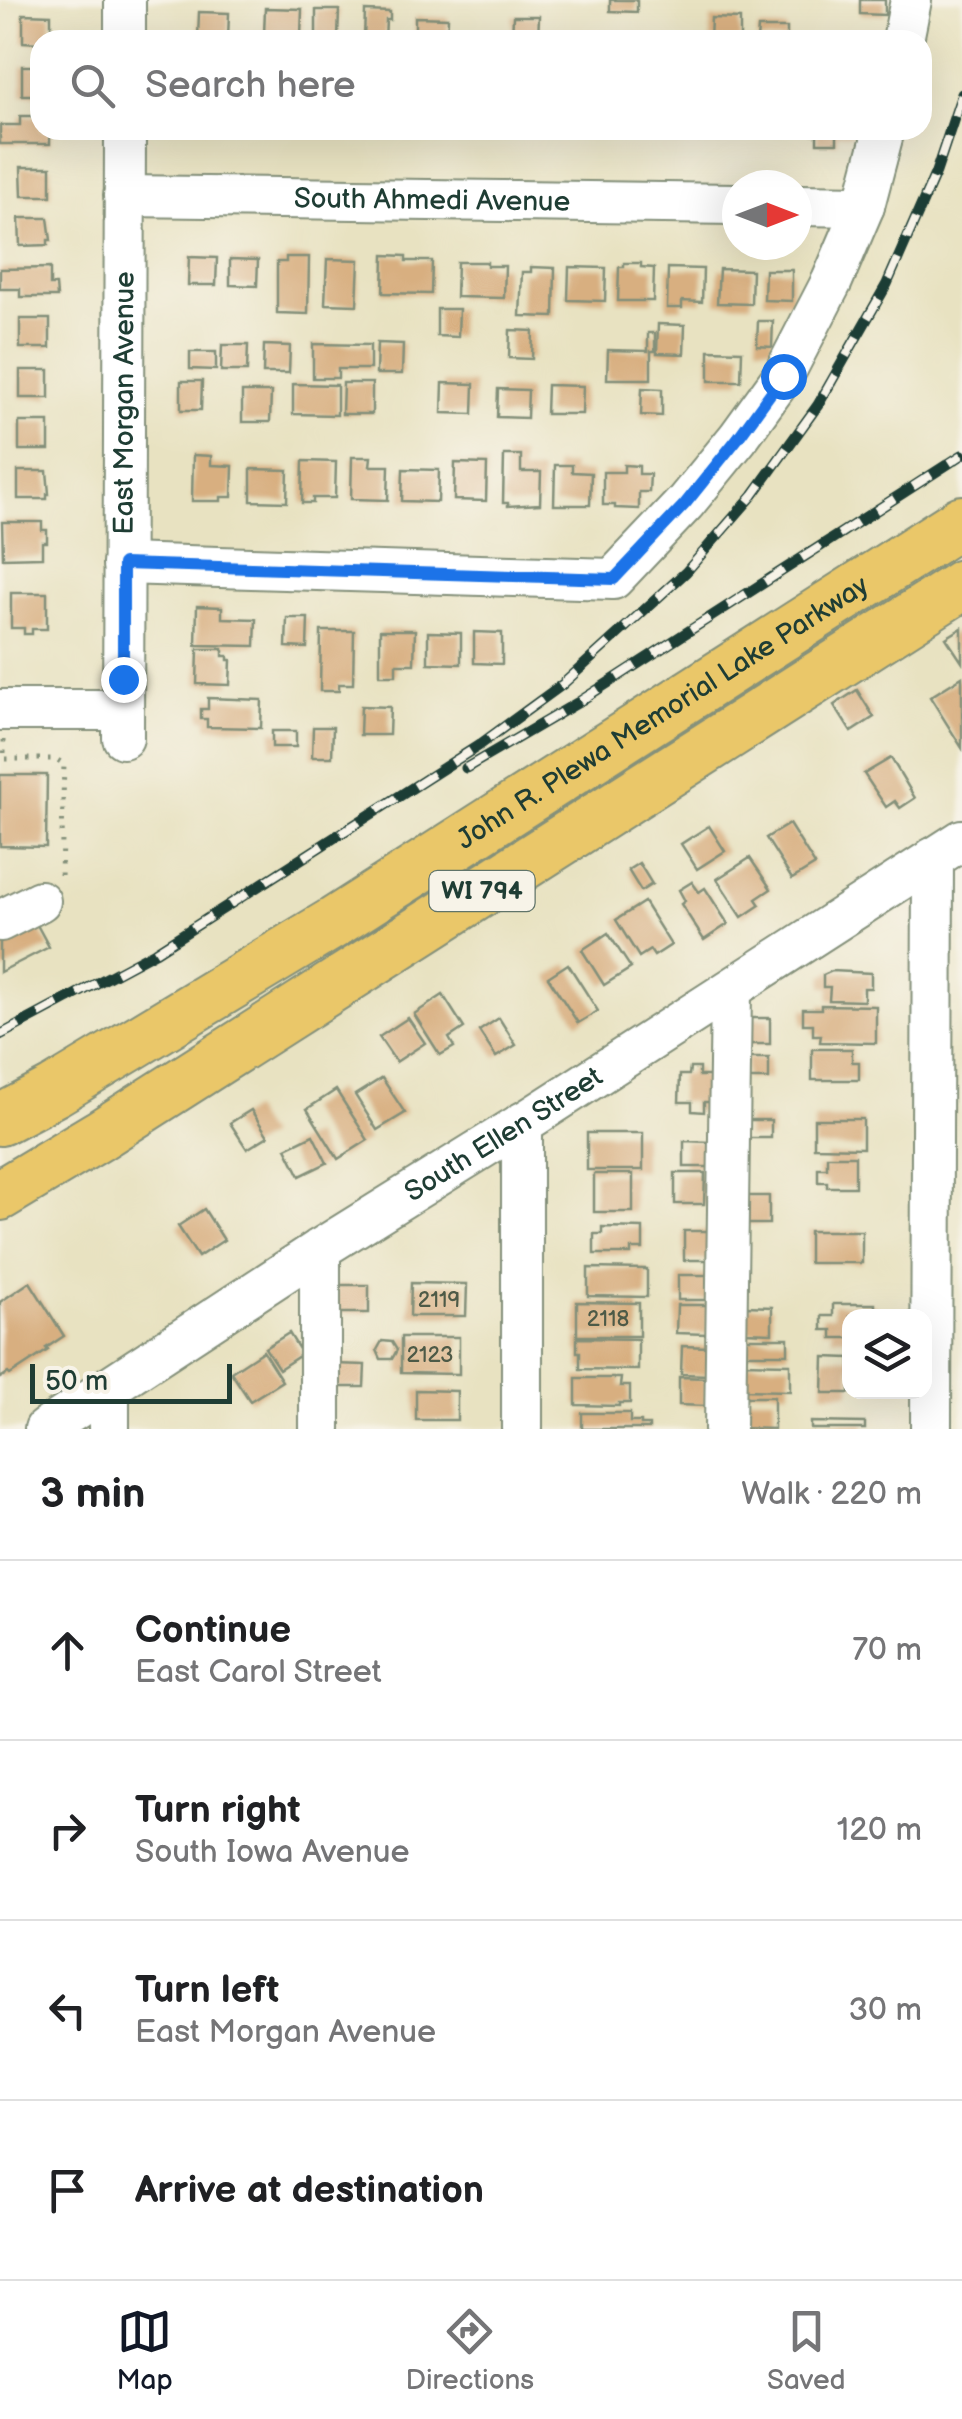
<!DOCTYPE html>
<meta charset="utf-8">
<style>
body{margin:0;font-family:"Balsamiq Sans",sans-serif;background:#f6f6f6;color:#202124}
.controls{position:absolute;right:30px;bottom:30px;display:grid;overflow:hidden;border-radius:20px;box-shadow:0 10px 40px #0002}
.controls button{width:90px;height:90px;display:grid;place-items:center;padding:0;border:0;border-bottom:2px solid #e0e0e0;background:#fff;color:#202124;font:50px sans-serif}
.compass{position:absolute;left:722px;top:170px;width:90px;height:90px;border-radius:50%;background:#fff;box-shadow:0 10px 40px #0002;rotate:90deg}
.scale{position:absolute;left:30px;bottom:25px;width:202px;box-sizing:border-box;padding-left:10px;border:5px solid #1f3d34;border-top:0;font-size:28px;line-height:35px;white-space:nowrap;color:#1f3d34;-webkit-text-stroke:8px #f7f3e8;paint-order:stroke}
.stop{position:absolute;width:30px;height:30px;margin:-22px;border:8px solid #1a73e8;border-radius:50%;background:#fff}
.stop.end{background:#1a73e8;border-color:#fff;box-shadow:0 2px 10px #0008}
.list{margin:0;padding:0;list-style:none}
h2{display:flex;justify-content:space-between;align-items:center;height:130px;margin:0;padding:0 40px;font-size:42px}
h2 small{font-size:32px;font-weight:400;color:#757577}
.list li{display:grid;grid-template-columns:65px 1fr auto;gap:30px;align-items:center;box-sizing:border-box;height:180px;padding:0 40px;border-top:2px solid #e0e0e0}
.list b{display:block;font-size:38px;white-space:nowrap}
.list p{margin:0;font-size:32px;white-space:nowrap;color:#757577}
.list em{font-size:32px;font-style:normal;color:#757577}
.icon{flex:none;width:55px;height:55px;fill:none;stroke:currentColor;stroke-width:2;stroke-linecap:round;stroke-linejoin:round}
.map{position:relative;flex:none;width:962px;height:1429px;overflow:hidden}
.search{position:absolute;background:#fff;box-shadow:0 10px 40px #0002;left:30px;right:30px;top:30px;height:110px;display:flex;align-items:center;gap:25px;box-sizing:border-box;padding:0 35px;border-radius:30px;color:#757577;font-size:38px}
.sheet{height:850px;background:#fff}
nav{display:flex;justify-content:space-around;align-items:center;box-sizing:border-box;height:140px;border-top:2px solid #e0e0e0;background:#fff;font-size:28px;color:#757577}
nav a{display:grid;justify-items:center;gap:5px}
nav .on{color:#111827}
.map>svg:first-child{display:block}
</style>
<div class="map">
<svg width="962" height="1429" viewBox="0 0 962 1429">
<rect width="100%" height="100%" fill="#f7f3e8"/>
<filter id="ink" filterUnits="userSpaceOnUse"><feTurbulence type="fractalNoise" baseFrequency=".01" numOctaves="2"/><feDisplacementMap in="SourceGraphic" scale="20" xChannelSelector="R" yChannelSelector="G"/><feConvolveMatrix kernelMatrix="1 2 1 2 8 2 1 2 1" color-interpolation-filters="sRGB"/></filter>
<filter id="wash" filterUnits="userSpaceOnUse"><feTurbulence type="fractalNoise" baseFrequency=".0048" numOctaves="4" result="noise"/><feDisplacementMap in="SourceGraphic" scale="40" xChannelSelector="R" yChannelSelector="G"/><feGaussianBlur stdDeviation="2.25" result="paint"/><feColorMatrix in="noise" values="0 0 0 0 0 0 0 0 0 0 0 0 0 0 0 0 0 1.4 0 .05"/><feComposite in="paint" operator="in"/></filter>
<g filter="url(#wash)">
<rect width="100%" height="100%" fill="#e8e2c1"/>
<g id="blocks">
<g fill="#d8af80">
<path d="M610,0H637V12L610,11Z"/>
<path d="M860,0H885V15L860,14Z"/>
<path d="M265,8L302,9L301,36L264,35Z"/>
<path d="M316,10H339L338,37H316Z"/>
<path d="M365,11L390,12V20H386L385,40H364Z"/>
<path d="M199,12L229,13L228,39L198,38Z"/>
<path d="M23,14L51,15V40H40V43L23,42Z"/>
<path d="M513,16H539L538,40H512Z"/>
<path d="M415,17L448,18L447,40H415Z"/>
<path d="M711,18L740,19V40H710Z"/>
<path d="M758,28H787V40H757Z"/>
<rect x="22" y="66" width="18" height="29"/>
<path d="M20,116H40V130H50V144H0V125H20Z"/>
<path d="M813,130H852V135L837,134V143H817V134H813Z"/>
<path d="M21,167H51V196H22Z"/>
<path d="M19,218H48L51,240H48V245L20,246Z"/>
<path d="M384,255L406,256V261H432L431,294L383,293Z"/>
<path d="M189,257L217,258L216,285H188Z"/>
<path d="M286,257H309L308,314L277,313V262H286Z"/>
<path d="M230,259L258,260L257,286L230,285Z"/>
<path d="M327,259L359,260L357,305L325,304Z"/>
<path d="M457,262H487V266H505L504,298L456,297Z"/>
<path d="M624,263H641V267L654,268L653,301H618L619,267H624Z"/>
<path d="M531,267L555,268L554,317L520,316L522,272H531Z"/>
<path d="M569,267L606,268L605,301L568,300Z"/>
<path d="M50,268V285H56L57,297H20V289H0V269Z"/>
<path d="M668,268L703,269L702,302L682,301V308H667Z"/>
<path d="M719,269L752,270L751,304L717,303Z"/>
<path d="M765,270H792V301L764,300Z"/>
<path d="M437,309H459L458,337L437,336Z"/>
<rect x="20" y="319" width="30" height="29"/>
<path d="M758,321H773L772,347L757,346Z"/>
<path d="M658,324L685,325L684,354L657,353Z"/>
<path d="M510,330L533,331L532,359L509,358Z"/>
<path d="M648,333H655V351H651V379H607L608,350L648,351Z"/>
<path d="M377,343L403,344L402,374H376Z"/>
<path d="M313,344L370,345V369H338V378H313Z"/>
<path d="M222,345H248L247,371H221Z"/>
<path d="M264,345L290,346L289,373H263Z"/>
<path d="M709,350L742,351L741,381H709Z"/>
<path d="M190,352H216V370L190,369Z"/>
<rect x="20" y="370" width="29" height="28"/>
<path d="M181,381H202L201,410H181Z"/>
<path d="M343,383H372V414H342Z"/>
<path d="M443,383L474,384L473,414L442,413Z"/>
<path d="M293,384L337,385V415L293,414Z"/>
<path d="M547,385L583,386L582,414H546Z"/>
<path d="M642,388L662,389V416L641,415Z"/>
<path d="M498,389L528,390L527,418L497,417Z"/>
<path d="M242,392H271L270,422H242Z"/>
<rect x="19" y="422" width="30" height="28"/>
<path d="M193,455L211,456V465L233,466L232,497H221V501H192Z"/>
<path d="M504,455H521V472H541L540,504L508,506V503H503Z"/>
<path d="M352,457H371L370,466H389L388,500L351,499Z"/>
<path d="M303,461L336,462L335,498H313V503H302Z"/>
<path d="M455,463L487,464L486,501L454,500Z"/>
<path d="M555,465H572V472L591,473L590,505H554Z"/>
<path d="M624,465L639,466V474H650L649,492H639V509L615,508V505H603V472H624Z"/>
<path d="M251,469L288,470L287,502L251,501Z"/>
<path d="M403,469L439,470L438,502L402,501Z"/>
<path d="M18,471H47L49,494H47V499H18Z"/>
<path d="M2,522H42V530H47V542H42V557L3,558Z"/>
<path d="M11,593H47V629H32V634H24V628H11Z"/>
<path d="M197,606L222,607V618L256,619L255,646L196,645Z"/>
<path d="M287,618H308L307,648L286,647Z"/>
<path d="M962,628V662L946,638Z"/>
<path d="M380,630H415L414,664H396V675H380Z"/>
<path d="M321,631H354L353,684H339V691H320Z"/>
<path d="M428,632L461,633V664L428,663Z"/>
<path d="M474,632L502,633V664L474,663Z"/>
<path d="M198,649H223V656H228V660H231L230,685L197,684Z"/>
<path d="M962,677V748L930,697Z"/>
<path d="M857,690L874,717L851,732L834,705Z"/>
<path d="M208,698L262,700L261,728L207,727V719H201V709H208Z"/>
<path d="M361,706L390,707L389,735H360Z"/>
<path d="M313,727H333L332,757H312Z"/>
<rect x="272" y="731" width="24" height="16"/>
<path d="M891,758L915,798L900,808L895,801L886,807L864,774Z"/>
<path d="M0,775H47L46,847L0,846Z"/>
<path d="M789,824L815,865L792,879L766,838Z"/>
<path d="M709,826L725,851L697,869L681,844Z"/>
<path d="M750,858L771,889L756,899L760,905L742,917L717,879Z"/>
<path d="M639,863L652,884L641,891L628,870Z"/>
<path d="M692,882L699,892L705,888L728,924L704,940L681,904L685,901L679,890Z"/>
<path d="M644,902L671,945L654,956L650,950L639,957L616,920Z"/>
<path d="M36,923L49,947L0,972V941Z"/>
<path d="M608,933L631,968L604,985L582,950Z"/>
<path d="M568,964L598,1011L578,1023L548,977Z"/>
<path d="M832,971L871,973V988H864V1001L829,1000L830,987H823V975Z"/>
<path d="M443,995L464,1028L449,1038L454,1047L440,1055L414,1014Z"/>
<path d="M821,1005L876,1006V1043L820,1042L821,1035H813V1024H803V1009H821Z"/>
<path d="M408,1018L425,1043L396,1062L379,1037Z"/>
<path d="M499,1018L516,1045L496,1057L479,1031Z"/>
<rect x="747" y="1018" width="23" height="26"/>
<path d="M812,1049H852V1062H859V1080H812Z"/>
<rect x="746" y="1058" width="23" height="21"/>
<path d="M690,1068H699V1076H712V1102H704V1112L692,1111V1102H679L680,1075H689Z"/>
<path d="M382,1078L405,1113L377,1130L355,1095Z"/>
<path d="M336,1090L368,1140L338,1159L307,1109Z"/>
<path d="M251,1110L268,1136L247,1149L230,1123Z"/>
<path d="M814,1119H863V1148L814,1147Z"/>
<rect x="746" y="1120" width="25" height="18"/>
<rect x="587" y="1133" width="56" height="37"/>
<path d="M313,1135L327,1163L300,1176L286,1148Z"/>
<path d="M684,1141L709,1142V1167H684Z"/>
<path d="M827,1156H855V1187H827V1182H818V1168H827Z"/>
<path d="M675,1173H705L704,1204H675Z"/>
<rect x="594" y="1174" width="39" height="38"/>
<rect x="743" y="1196" width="26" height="28"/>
<path d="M204,1209L224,1240L198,1257L178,1226Z"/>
<path d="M602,1227L643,1228V1249H631V1254H594V1234H602Z"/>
<rect x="684" y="1231" width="28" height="29"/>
<rect x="809" y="1231" width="53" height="32"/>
<path d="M588,1268L647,1269V1297L588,1296Z"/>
<rect x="678" y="1275" width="30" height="25"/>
<path d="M30,1282L64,1336L46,1348L48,1350L10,1375L8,1373L0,1378V1302Z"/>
<path d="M411,1283L467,1284L466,1316H410Z"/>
<path d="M335,1285H369V1313H334Z"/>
<path d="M577,1302L639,1303V1336H577Z"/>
<path d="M833,1304H875V1316H850V1338H832V1330H822V1316H833Z"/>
<path d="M677,1305H708L707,1334L676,1333Z"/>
<path d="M745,1306L772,1307V1333L745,1332Z"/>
<path d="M289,1333L302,1354L279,1369L265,1348Z"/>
<path d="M401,1337H459V1374L401,1373Z"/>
<path d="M577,1338L638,1339V1370L580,1369V1352H577Z"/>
<rect x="742" y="1338" width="46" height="16"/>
<path d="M382,1341L392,1342L397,1350L392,1359H381L377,1350Z"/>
<path d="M682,1346L709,1347L708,1375L681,1374Z"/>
<path d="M263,1351L282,1381L250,1401L231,1372Z"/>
<path d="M824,1357L850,1358V1393H823Z"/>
<path d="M742,1363L790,1364V1391L742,1390Z"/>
<path d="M334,1364L365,1365L364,1387H334Z"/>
<path d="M679,1377L706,1378V1406L679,1405Z"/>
<path d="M576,1378H621L620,1386H630V1403H619V1406L576,1405Z"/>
<path d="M416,1390L457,1391V1420H416Z"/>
<path d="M740,1397H774V1429L740,1428Z"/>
<path d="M582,1413H630V1422H641V1425H649V1429H582Z"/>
<path d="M811,1422L865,1423V1429H811Z"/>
</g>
</g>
</g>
<g filter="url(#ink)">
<use href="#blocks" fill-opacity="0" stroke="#84907a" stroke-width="2.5"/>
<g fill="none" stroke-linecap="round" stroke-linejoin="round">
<defs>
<g id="minor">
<path d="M125,40V0"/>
<path d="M903,40L911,0"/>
<path id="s1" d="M124,196L737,204"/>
<path d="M797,205L864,206"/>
<path d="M123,564L613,579L685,503L738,438L783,376L832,281L864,206L884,130"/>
<path d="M0,710H123"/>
<path id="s2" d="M123,738L125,130"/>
<path d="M0,921L40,901"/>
<path d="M522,1123V1429"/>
<path id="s3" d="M45,1429L320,1249L534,1116L962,840"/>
<path d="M109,1429V1387"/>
<path d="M320,1429V1249"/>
<path d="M725,1429L731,990"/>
<path d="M931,1429L933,858"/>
</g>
<g id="major">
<path id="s4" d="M0,1120L55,1091L335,922L962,521"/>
<path d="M0,1195L100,1135L962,585"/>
</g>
</defs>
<use href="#minor" stroke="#84907a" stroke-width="44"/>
<use href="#major" stroke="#84907a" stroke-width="54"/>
<path stroke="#84907a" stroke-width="5" stroke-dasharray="2.5 8" stroke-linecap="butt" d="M4,740V759H56L64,764L61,877"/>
<use href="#minor" stroke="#fff" stroke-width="40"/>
<use href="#major" stroke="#eac769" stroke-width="50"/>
<defs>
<g id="rail">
<path d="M466,768L577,703L962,455"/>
<path d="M0,1035L155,952L478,746L563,684L686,572L753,495L818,405L887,284L936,172L962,94"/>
</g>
</defs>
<use href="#rail" stroke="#1f3d34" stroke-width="11"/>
<use href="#rail" stroke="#f7f3e8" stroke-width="8" stroke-dasharray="22" stroke-linecap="butt"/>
</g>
</g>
<g fill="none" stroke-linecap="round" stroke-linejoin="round" filter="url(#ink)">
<path stroke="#1a73e8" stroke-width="12" d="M123,679V564L614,579L685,504L738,438L783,376"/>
</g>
<g text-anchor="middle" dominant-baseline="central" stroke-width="8" stroke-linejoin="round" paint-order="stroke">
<g font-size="22" fill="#4d5a47">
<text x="439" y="1300">2119</text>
<text x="608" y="1319">2118</text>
<text x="430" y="1355">2123</text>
</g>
<rect fill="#f7f3e8" stroke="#60746a" stroke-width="2.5" x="429.5" y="871" width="105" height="40" rx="8"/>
<g font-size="25" font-weight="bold" fill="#1f3d34">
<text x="482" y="891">WI 794</text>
</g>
<g font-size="28" fill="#1f3d34" stroke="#f7f3e8">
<text stroke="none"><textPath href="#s1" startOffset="308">South Ahmedi Avenue</textPath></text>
<text stroke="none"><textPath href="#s2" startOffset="335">East Morgan Avenue</textPath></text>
<text stroke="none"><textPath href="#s4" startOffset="778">John R. Plewa Memorial Lake Parkway</textPath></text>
<text stroke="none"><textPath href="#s3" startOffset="545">South Ellen Street</textPath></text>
</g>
</g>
</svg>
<div class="controls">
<button><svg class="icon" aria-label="layers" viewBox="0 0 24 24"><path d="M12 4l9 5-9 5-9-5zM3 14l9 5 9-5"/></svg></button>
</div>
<svg class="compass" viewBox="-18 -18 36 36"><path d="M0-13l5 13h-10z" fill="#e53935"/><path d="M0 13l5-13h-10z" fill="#757577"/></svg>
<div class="scale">50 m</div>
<div class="stop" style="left:783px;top:376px"></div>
<div class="stop end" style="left:123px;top:679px"></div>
<div class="search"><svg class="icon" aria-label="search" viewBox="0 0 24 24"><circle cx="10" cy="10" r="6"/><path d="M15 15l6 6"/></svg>Search here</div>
</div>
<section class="sheet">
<h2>3 min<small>Walk · 220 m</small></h2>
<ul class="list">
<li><svg class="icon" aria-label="ahead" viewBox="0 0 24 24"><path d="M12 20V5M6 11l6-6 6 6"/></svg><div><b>Continue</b><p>East Carol Street</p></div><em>70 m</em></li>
<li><svg class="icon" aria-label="right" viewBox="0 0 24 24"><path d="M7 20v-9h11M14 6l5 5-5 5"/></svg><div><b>Turn right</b><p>South Iowa Avenue</p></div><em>120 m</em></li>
<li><svg class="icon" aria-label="left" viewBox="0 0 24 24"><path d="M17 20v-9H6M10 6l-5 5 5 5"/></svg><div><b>Turn left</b><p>East Morgan Avenue</p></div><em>30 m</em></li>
<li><svg class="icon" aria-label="arrive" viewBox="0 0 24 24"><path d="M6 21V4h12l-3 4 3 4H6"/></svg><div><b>Arrive at destination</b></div></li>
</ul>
</section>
<nav>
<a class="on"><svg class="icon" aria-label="map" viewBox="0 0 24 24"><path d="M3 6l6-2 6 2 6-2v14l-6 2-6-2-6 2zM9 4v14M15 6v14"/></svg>Map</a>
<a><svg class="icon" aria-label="directions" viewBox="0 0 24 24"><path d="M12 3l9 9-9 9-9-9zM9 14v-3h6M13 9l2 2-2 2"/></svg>Directions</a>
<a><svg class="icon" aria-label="saved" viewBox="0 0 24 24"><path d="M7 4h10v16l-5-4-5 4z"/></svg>Saved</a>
</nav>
